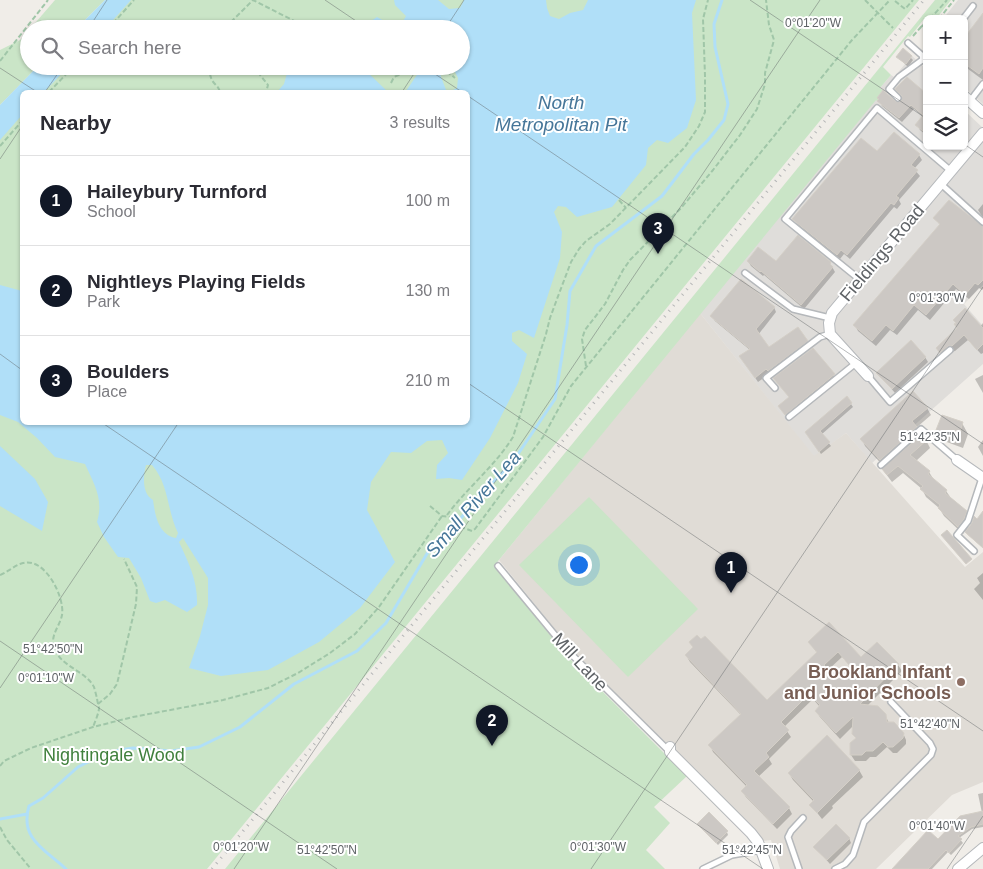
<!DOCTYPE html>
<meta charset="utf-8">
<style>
body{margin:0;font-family:Arial,sans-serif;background:#f2f2f3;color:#2b2b33}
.controls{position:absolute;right:15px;top:15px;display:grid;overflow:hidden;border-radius:8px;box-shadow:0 1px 4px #0004}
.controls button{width:45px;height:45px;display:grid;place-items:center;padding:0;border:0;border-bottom:1px solid #e1e1e2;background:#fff;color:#2b2b33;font:25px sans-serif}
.you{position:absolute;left:578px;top:564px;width:18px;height:18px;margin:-12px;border:4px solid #fff;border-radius:50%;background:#1a73e8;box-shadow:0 0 0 8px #1a73e833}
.badge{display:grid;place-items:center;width:32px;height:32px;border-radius:50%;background:#111827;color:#fff;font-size:16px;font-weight:700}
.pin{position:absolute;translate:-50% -41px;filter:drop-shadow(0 1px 2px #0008)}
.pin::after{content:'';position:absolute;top:26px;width:18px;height:15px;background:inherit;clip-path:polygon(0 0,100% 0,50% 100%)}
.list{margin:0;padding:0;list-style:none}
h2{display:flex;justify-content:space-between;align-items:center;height:65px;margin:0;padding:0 20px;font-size:21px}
h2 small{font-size:16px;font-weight:400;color:#7c7c81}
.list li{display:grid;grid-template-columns:32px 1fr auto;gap:15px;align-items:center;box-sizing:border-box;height:90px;padding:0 20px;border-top:1px solid #e1e1e2}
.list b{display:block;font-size:19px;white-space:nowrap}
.list p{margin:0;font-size:16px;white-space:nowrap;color:#7c7c81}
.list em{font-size:16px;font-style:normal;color:#7c7c81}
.icon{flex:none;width:28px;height:28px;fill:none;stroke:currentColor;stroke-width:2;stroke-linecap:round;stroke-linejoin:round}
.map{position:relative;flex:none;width:983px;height:869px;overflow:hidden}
.search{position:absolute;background:#fff;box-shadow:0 1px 4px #0004;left:20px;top:20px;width:450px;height:55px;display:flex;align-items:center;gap:12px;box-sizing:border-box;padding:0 18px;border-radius:28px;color:#7c7c81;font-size:19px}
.panel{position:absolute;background:#fff;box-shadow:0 1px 4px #0004;left:20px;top:90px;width:450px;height:335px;border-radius:8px}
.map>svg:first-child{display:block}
</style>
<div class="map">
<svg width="983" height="869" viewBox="0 0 983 869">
<rect width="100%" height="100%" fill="#f0ede8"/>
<g fill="#dfddda">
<path d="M958,0H983V104L964,87V19H943Z"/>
<path d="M912,56L927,70V146H964V110L983,128V285L964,304L983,326V364L872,463L846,433L814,457L700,313L876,99H878L880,88L891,75L894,77Z"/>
</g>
<path fill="#e0dcd6" d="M700,313L814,456L846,433L965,567L983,552V782L952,795L876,869H780L771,840L763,841L675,751L580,660L499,560Z"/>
<g fill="#cae5c7">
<path d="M55,0H105L76,29H30Z"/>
<path d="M129,0H919L207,869H0V138L22,114V422H468V92H43L67,66H461V29H102Z"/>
<path d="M935,0H951L936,19H927V21L924,19L910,37L908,36L883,67L891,75L880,88L883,90L878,97L879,99L877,101L876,100L494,566L568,657L687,776L654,807L670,823L646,850L665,869H225Z"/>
<path d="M29,30V66H38L0,105V50L20,40Z"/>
<path d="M589,497L698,609L628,677L519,565Z"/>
</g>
<g fill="#b0dff8" fill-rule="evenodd">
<path d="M105,0H131L105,29H76Z"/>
<path d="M394,0H438L449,9L460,8L464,0H546L547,8L550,16L559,19L570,13L583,10L588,0H696L692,13L696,100L687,128L668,143L657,140L648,148L646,165L612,207L577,217L566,207L558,206L554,212L562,232L560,258L534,338L519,330L512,333V341L527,354L518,383L490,438L462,480L449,478L436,479L437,465L448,453L442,440L427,441L411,453L391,452L371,482L367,510L395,562L360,608L319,642L268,670L221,676L189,668L200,636L208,605V578L183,538L179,542C189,563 198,582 197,605L187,612L165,600L156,603L150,601L141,578L129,558L118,557L104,537L97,522C104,499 94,484 85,464L55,457L37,438L18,422L0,415V285L22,291V422H468V92H401L406,91L423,66H437L446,90L451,91L457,88L458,78L452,66H461V29H434L422,20L415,21L411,29H365L368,23L377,17L393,26L402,23L406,16L395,5ZM146,465H152C169,484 167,511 178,533L176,538C158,535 155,514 153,500C142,494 143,477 146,465Z"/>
<path d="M38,66H69L44,92H22V115L0,140V105Z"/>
<path d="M289,66H361L388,92H277L284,84Z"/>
<path d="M0,446L35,479L48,502L42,531L0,506Z"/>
</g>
<g fill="#0003" fill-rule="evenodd">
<path d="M983,15V80L964,66V40Z"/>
<path d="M903,50L913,60L908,67L898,57Z"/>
<path d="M896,89L927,96V136L920,130L917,125L923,117L914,109L902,122L882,106L879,101L902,103L903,98Z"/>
<path d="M894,133L919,155L922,160L914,169L920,176L899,200L901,204L897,209L894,207L850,259L844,254L840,259L797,224L794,219L877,153Z"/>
<path d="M983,204V218L978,210Z"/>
<path d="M935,218L983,227V289L982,290L979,288L969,299L956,289L930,320L918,310L897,335L890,330L876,346L858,331L855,325L940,225Z"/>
<path d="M748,261L776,263H830L835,272L804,309L764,275L763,276L751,266Z"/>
<path d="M774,307L776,312L758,335L769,349L807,341L810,346L758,382L744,361L750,350L715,321L712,316Z"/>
<path d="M983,323V353L981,354L968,340L955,351L951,352L944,357L940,353L937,348L980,327Z"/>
<path d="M813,350L837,380L789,419L783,411Z"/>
<path d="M925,357L928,362L895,393L878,373Z"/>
<path d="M983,375V393L975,379Z"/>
<path d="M851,404L853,407L822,434L831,446L821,454L808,435Z"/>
<path d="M927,408L931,415L916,428L920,434L914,440L915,441L926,440L930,448L916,461L929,472L934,480L946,491L951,498L966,511L970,519L967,531L983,514V543L981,546L968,535L965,531L963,534L944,516L939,508L926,497L922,489L903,473L892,482L883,470L885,468L865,446L862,439Z"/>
<path d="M962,423L968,434L963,448L944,441L938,430Z"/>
<path d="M983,440V456L978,447Z"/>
<path d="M983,573V600L974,589L980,583L977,578Z"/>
<path d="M809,642L861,659L877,643L898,665L902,671L867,706L885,715L889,723L903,733L906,740V744L897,753H893L887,747L876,757H870L866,761H855L851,755L857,739L854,734V725L840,739L820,717L816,711L820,707L813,699L784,727L791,737L769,759L772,764L758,777L789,808L792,814L777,829L746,797L742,791L747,787L713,752L710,745L741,715L690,662L686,655L694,648L690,643L767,702L817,653ZM842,657L852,668L838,681L828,670Z"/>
<path d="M859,770L863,777L832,806L833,808L822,819L811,805L814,802L793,780L789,773Z"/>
<path d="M983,793V827L972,829L959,838L963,843L951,855L948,852L932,869H894L982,813L978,794Z"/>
<path d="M698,824L727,832L728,835L718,845Z"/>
<path d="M849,838L851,843L830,864L815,847Z"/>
</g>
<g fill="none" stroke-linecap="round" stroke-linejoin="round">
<g stroke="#b0dff8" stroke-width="3">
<path d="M0,819L27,814"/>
<path d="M66,869C46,850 19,839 29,806L43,798L78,767L108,752L133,748L171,751L199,747L240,727L294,684L357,651L386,623L428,552L449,528L461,518L483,492L512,463L555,399L567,325L570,291L596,246L662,196L694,154L708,140L724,120L728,104L715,47L714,24L722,0"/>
</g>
</g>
<g fill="#ccc8c4" stroke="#d4cfc7" fill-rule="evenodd">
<path d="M983,13V68L979,74L964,63V38Z"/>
<path d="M903,48L912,56L906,64L896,57Z"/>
<path d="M907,77L927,94V134L915,125L923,115L911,105L899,118L877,101L879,99L877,98L883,90L895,101H901L902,96L895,89Z"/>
<path d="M894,132L920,154L911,165L918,170L896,196L899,198L894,205L891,203L847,255L841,250L837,255L792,219L861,138L877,151Z"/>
<path d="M949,200L983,226V280L978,285L975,283L965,295L953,284L926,315L914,305L893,331L886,325L872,341L853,325L940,224L933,218Z"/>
<path d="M798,235L831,262L830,264L833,267L801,305L761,271L760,272L747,261L758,247L776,261Z"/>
<path d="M741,279L775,307L756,329L769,347L798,327L808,341L768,371L766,369L755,378L739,356L750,349L710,316Z"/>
<path d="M965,308L983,328V344L977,350L964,335L952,346H948L940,353L936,348L957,328L954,324L956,323L953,320Z"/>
<path d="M911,340L926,357L892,389L876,373Z"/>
<path d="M813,348L835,374L785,415L778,406L789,397L773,378Z"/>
<path d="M913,391L928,408L912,421L917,427L880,460L860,439Z"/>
<path d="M847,396L852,403L820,431L830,442L819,452L805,432Z"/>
<path d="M942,415L963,422L958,438L936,430Z"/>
<path d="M921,435L927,440L910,455L930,471L928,474L947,490L945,493L967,511L964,519L958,527L938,508L940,505L920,489L923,486L898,466L887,475L882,469Z"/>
<path d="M983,511V548L965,532L972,523L974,516L977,519Z"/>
<path d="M947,530L972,559L966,564L941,535Z"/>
<path d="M829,622L861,657L877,642L899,664L860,704L878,706L886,714L887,722H894L904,733L903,738L893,747H888L883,742L873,751H866L862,755H850V743L856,738L852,734L853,717L836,733L815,711L820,705L809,694L781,722L789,730L766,753L769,757L754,771L790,807L773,824L741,791L747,785L708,745L741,714L685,655L693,647L689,642L697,635L701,639L705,636L767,700L817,652L808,642ZM838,652L851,667L838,679L824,665Z"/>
<path d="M827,735L860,770L817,813L809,805L814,800L788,773Z"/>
<path d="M983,811V824L971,827L958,836L962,839L949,853L946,850L928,869H892L928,830L938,839L960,816Z"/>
<path d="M709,812L728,831L716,843L697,824Z"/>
<path d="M836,824L850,838L827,860L813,847Z"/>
</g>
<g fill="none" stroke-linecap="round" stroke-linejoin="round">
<defs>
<g id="service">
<path d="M963,19L973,6"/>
<path d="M898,98L889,89L899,77L925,58L908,43"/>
<path d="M970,101L983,84"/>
<path d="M941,184L983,222"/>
<path d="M745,273L793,309L830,318"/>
<path d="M859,279L785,219L877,108L951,171"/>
<path d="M868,376L890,402L950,350"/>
<path d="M775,388L766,378L820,337L830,334"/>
<path d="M789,417L856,363"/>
<path d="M881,465L921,429L957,460"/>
<path d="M974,551L957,535L968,521L982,478"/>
<path d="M498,566L569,652L669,751"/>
<path d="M703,869L732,855L761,850"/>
<path d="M799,869L788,837L791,831L803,818"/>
<path d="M835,869L845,864L853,855L864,822L931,755L933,749L930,743L891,702"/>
</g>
<g id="minor">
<path d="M925,58L927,60"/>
<path d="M964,96L983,113"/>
<path d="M868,376L830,334L829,323L832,313L983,133"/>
<path d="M957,460L983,478"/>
<path d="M670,747V752L751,833L758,842L768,869"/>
<path d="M958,869L983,848"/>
</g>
</defs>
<use href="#service" stroke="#b5b8bb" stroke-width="8"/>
<use href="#minor" stroke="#b5b8bb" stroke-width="12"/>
<g stroke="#a0c6a8" stroke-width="2" stroke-dasharray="5 2.5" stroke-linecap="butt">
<path d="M865,0L893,28"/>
<path d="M895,1L905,9L913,0"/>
<path d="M930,19L947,0"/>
<path d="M939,19L954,0"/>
<path d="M921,27L927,22"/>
<path d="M108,29L134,0"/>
<path d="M228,29L231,22L253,0L310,29"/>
<path d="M913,36L921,27H927"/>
<path d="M0,61L48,0"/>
<path d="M253,66L268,85L266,92"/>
<path d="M389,66L398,71H408L411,66"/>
<path d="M441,66L455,78"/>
<path d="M210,74C212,85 218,84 220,92"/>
<path d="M391,83L394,77L406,72"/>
<path d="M49,92L74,66"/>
<path d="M0,146L22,121"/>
<path d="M619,200L626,208"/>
<path d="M586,366L582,339L585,330L605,304L623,270L630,260L681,208L713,170L740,135L757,109L765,84V73L774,40L769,25L766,0"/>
<path d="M430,506L442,516L450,517L464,528L472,531L475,529L543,437L571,386L852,40L890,0"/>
<path d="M447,515C467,488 495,466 513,437L546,334L550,318L557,299L571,262L579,249L586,241L610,224L685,147L699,126L705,112V76L703,19L708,0"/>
<path d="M0,575C8,572 15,565 23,563C45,557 65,597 62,615C60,626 50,635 54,647C60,667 85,670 94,687C95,690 96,695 97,698C97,701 99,706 99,709C98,715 95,722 93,727"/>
<path d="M98,704L110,694L117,684L136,604L137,587L124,559"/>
<path d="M0,766L4,761L31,748L93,727L133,717L223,700L268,688L298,673L330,653L355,634L379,607L442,516"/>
<path d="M0,827L7,840L31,869"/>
</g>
<use href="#service" stroke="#fff" stroke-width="5"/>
<use href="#minor" stroke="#fff" stroke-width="10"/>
<path stroke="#b5b6b7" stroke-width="3" stroke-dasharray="1 6" stroke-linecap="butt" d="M212,869L924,0"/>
</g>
<path fill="none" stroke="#5f6367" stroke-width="1" stroke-opacity="0.45" d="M325,0L368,29M750,0L927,119M88,29L107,0M445,29L464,0M423,66L462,92M0,68L37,92M45,92L63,66M402,92L419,66M468,96L983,444M964,144L983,157M0,159L22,126M0,354L22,370M468,383L983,731M101,422L763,869M0,641L337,869M0,688L179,422M234,869L820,0M591,869L983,287M947,869L983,816"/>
<circle fill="#8d6e63" stroke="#fff" stroke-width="2" cx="961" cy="682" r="5"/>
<g text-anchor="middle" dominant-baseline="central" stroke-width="4" stroke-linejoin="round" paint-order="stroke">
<g font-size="18" fill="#5f6367" stroke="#fff">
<text transform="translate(882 253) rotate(-50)">Fieldings Road</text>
<text transform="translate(580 662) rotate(47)">Mill Lane</text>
</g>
<g font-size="18" font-weight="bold" fill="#785e54" stroke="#fff" text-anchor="end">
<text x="951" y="672">Brookland Infant<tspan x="951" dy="21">and Junior Schools</tspan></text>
</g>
<g font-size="18" fill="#40803d" stroke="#fff">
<text x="114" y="755">Nightingale Wood</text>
</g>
<g font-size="19" font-style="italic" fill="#467699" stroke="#fff">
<text x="561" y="102">North<tspan x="561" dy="22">Metropolitan Pit</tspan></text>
<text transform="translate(473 504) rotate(-49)">Small River Lea</text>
</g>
</g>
<g font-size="12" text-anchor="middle" fill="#5f6367" stroke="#fff" stroke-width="4" stroke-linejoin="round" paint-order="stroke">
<text x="813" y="27">0°01'20"W</text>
<text x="937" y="302">0°01'30"W</text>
<text x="930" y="441">51°42'35"N</text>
<text x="53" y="653">51°42'50"N</text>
<text x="46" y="682">0°01'10"W</text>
<text x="930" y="728">51°42'40"N</text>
<text x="937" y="830">0°01'40"W</text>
<text x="241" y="851">0°01'20"W</text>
<text x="598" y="851">0°01'30"W</text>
<text x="327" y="854">51°42'50"N</text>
<text x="752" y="854">51°42'45"N</text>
</g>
</svg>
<div class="controls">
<button>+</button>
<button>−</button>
<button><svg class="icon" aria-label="layers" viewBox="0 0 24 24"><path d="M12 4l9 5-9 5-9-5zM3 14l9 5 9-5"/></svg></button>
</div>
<div class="you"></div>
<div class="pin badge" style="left:731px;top:593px">1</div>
<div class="pin badge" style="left:492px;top:746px">2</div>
<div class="pin badge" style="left:658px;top:254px">3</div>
<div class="search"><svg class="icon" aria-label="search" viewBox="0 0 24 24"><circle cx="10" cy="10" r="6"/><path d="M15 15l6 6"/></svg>Search here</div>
<section class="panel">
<h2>Nearby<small>3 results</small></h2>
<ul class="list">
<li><span class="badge">1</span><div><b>Haileybury Turnford</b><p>School</p></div><em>100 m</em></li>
<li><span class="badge">2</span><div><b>Nightleys Playing Fields</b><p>Park</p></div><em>130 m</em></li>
<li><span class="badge">3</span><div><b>Boulders</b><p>Place</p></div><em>210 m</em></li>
</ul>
</section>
</div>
